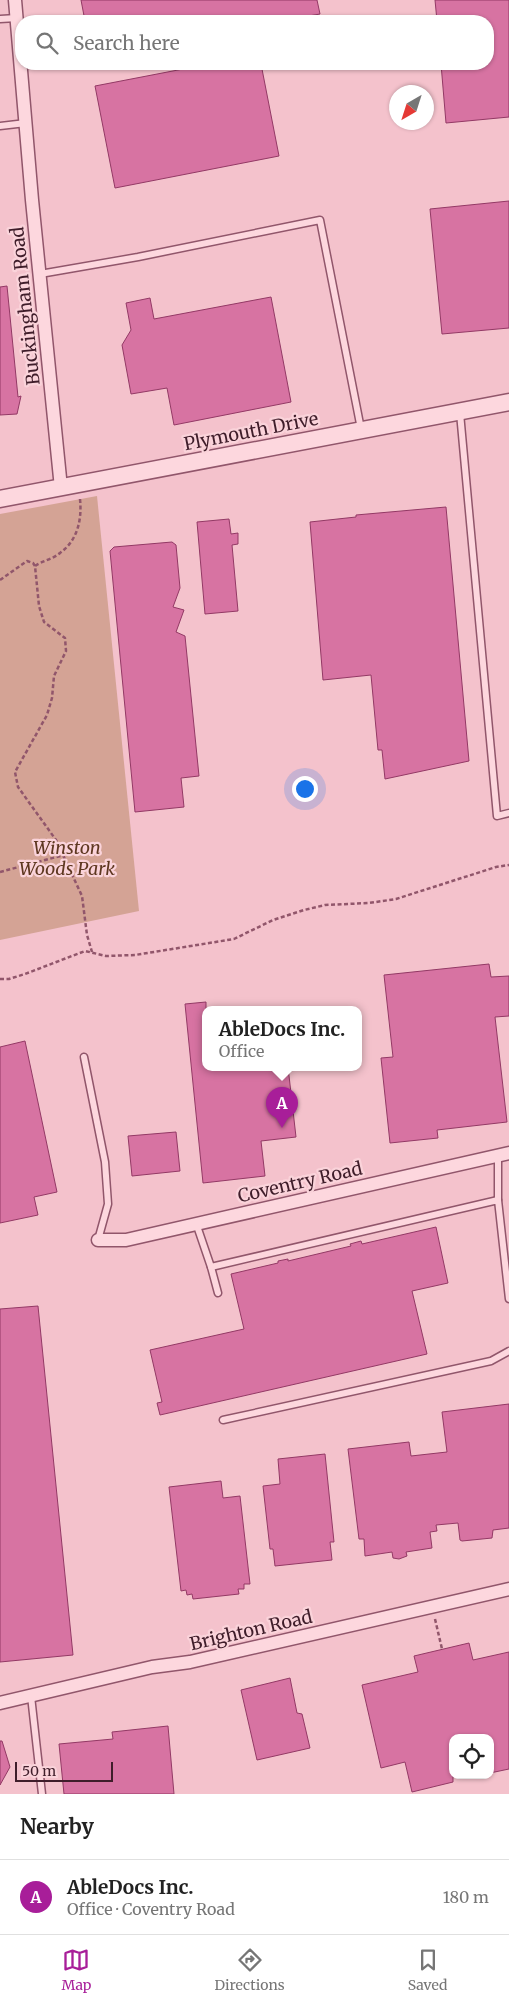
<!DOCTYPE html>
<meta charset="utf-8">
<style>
body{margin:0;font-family:Merriweather,serif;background:#f6f6f6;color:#222}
.controls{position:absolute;right:15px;bottom:15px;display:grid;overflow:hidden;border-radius:10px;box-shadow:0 1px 4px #0004}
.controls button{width:45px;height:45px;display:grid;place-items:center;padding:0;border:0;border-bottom:1px solid #e0e0e0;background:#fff;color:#222;font:25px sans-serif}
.compass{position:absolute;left:389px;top:85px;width:45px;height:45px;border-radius:50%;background:#fff;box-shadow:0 1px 4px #0004;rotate:219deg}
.scale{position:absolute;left:15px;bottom:12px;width:98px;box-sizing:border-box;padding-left:5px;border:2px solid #3f1d2a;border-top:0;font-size:14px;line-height:18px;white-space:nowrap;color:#3f1d2a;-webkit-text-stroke:4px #fad3da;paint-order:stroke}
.you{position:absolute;left:304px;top:788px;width:18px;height:18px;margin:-12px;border:4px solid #fff;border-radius:50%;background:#1a73e8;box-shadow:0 0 0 8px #1a73e833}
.badge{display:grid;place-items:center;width:32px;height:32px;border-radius:50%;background:#a81e99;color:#fff;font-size:16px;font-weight:700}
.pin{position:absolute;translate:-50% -41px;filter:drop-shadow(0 1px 2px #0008)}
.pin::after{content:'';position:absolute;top:26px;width:18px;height:15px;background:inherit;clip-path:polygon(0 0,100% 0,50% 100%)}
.popup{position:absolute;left:202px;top:1006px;width:160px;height:65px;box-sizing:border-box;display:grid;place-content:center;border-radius:10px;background:#fff;filter:drop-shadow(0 1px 4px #0005);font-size:16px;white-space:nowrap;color:#767676}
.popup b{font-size:19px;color:#222}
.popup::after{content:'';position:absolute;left:50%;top:100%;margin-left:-10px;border:10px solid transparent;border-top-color:#fff}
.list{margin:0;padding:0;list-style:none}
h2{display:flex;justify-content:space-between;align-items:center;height:65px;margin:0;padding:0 20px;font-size:21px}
h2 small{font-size:16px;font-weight:400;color:#767676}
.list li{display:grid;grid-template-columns:32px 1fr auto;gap:15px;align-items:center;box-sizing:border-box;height:75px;padding:0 20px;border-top:1px solid #e0e0e0}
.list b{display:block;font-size:19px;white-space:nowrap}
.list p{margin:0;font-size:16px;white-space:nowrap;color:#767676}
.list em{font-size:16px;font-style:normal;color:#767676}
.icon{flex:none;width:28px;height:28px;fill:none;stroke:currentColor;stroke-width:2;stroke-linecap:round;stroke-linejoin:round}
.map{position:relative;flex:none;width:509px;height:1794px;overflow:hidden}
.search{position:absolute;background:#fff;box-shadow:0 1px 4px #0004;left:15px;right:15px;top:15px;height:55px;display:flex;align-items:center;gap:12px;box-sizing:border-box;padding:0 18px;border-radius:20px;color:#767676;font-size:19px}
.sheet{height:140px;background:#fff}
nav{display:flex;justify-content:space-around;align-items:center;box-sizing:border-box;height:70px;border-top:1px solid #e0e0e0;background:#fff;font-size:14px;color:#767676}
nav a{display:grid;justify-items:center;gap:2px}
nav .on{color:#a81e99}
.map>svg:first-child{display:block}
</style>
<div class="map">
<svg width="509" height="1794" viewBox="0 0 509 1794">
<rect width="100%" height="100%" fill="#f4c2cc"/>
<path fill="#d4a395" d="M97,496L139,911L0,940V514Z"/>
<g fill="#d773a2" stroke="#933965">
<path d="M81,0H317L320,14L280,21H85Z"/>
<path d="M435,0H509V117L446,123L441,64H488V21H437Z"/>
<path d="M209,64H261L279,156L115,188L95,86Z"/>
<path d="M509,201V328L442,334L430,209Z"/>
<path d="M7,286L18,397L21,396L17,414L0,415V287Z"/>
<path d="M271,297L291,402L174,425L167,388L131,394L122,345L131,330L126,303L150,298L154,319Z"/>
<path d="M446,507L469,761L385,779L382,750H378L371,675L323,680L310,522L356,517V515Z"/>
<path d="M229,519L231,534L238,533V544L232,545L238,611L205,614L197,522Z"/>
<path d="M172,542L176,545L180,588L173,607L184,610L176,632L185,636L199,776L181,778L184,807L135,812L110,551L114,547Z"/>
<path d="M489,964L491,977L509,976V1016L495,1017L507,1122L437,1130L438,1138L390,1143L381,1058L393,1057L384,975Z"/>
<path d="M206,1002V1067H288L296,1137L261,1141L265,1176L203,1183L185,1004Z"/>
<path d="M25,1041L57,1192L34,1197L38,1215L0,1223V1047Z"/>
<path d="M176,1132L180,1171L132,1176L128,1136Z"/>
<path d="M436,1227L448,1283L412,1291L427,1354L160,1415L157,1403L162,1402L150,1350L244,1329L231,1274L278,1263V1261L288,1259V1261L351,1246L350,1244L361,1241L362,1244Z"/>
<path d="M38,1306L73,1655L0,1662V1309Z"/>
<path d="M509,1404V1528L493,1530L492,1538L462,1541L460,1540L458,1523L436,1525L437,1531L430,1532L432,1548L406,1552L407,1556L399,1559L393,1558L392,1552L365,1556L364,1539H359L348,1449L409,1442L411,1456L447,1452L442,1412Z"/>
<path d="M325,1454L334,1542H330L332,1560L275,1566L273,1549H270L263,1486L280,1484L278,1459Z"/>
<path d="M221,1481L223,1498L240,1496L250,1584H244V1589H238L239,1594L193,1599L192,1594L187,1595L186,1590L181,1591L169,1487Z"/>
<path d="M469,1643L473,1660L509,1652V1769L490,1773V1738H453V1782L412,1792L405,1762L381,1768L362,1685L418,1672L414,1656Z"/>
<path d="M290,1678L297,1713L302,1714L310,1748L257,1760L241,1690Z"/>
<path d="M168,1726L174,1794H64L59,1744L113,1739L112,1732Z"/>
<path d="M0,1741H2L10,1767L0,1785Z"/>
</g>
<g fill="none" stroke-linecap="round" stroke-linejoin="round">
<defs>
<g id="service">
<path d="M0,19L17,18"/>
<path d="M0,126L26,123"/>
<path d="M40,274L138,257L320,220L361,429"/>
<path d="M460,413L497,816L509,813"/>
<path d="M84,1057L105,1162L108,1204L98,1240"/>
<path d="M498,1200V1155"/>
<path d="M196,1223L211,1267L218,1293"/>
<path d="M211,1267L498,1200L509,1299"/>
<path d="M223,1420L491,1361L509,1351"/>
<path d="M31,1696L42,1794"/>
</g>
<g id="minor">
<path d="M15,0L32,200L61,488"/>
<path d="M98,1240H126L509,1153"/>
<path d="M0,1703L152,1667L190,1662L509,1589"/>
</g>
<path id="tertiary" d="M0,499L509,402"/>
</defs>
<use href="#service" stroke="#91566b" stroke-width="9"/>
<use href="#minor" stroke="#91566b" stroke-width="15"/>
<use href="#tertiary" stroke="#91566b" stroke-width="19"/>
<g stroke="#91566b" stroke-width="2.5" stroke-dasharray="4 2.5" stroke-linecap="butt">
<path d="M80,499C82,519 78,540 60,553C53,559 42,561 35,566L39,606L44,622L65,638L66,651L54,676L52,698L47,715L15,772L18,787L56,840L82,896L87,935L92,952"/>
<path d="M0,580L27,561L33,563L35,566"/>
<path d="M0,872L64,855"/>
<path d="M0,979H9L25,974L85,951L106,956L135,955L234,939L273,920L304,910L325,905L369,903L396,899L496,867L509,865"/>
<path d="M435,1619L442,1649"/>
</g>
<use href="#service" stroke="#fdd7de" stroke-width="6"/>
<use href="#minor" stroke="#fdd7de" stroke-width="12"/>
<use href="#tertiary" stroke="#fdd7de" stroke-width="16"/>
</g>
<g text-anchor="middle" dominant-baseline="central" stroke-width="4.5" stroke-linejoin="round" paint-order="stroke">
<g font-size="18" fill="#3f1d2a" stroke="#fad3da">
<text transform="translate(25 306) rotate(-96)">Buckingham Road</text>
<text transform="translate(251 431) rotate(-11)">Plymouth Drive</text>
<text transform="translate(300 1182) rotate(-13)">Coventry Road</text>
<text transform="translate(251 1630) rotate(-13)">Brighton Road</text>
</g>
<g font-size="18" font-style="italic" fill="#5e3720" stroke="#fad3da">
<text x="67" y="847">Winston<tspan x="67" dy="21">Woods Park</tspan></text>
</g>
</g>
</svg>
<div class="controls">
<button><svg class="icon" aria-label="locate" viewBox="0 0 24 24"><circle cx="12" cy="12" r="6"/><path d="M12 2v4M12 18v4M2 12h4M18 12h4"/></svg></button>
</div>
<svg class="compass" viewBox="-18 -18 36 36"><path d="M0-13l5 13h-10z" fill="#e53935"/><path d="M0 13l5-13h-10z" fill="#767676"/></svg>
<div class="scale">50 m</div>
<div class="you"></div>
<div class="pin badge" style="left:282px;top:1128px">A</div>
<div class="popup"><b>AbleDocs Inc.</b>Office</div>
<div class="search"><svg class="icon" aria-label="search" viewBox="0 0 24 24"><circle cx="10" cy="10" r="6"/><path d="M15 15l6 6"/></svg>Search here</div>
</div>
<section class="sheet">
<h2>Nearby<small></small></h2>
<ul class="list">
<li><span class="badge">A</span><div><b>AbleDocs Inc.</b><p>Office · Coventry Road</p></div><em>180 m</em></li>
</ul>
</section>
<nav>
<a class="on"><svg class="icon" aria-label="map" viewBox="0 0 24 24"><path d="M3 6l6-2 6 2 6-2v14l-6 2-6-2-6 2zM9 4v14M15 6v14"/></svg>Map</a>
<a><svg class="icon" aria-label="directions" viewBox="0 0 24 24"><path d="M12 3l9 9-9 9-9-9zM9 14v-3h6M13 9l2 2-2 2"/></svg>Directions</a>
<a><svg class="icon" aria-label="saved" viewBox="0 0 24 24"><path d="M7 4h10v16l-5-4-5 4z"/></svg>Saved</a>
</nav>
